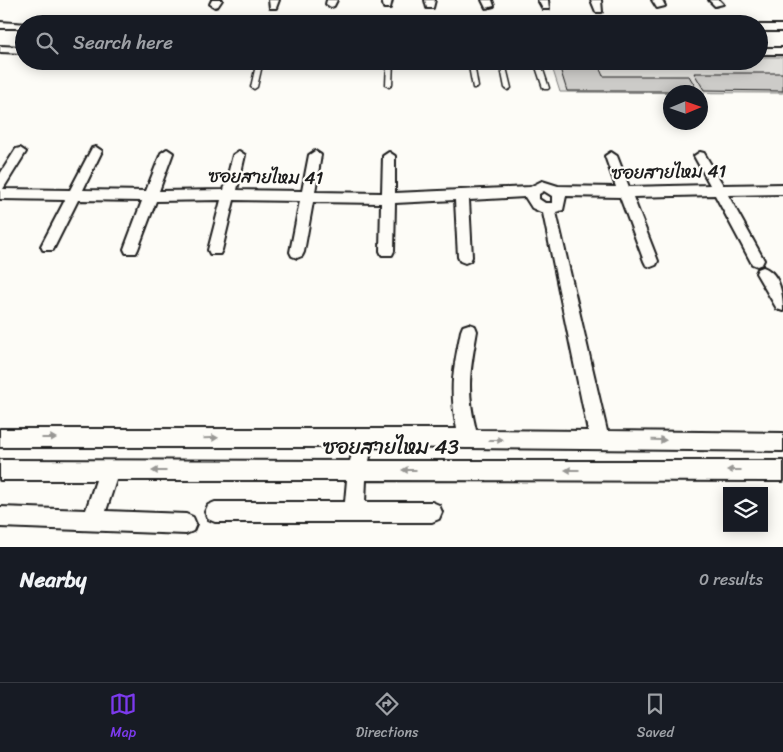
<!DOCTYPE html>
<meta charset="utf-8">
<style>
body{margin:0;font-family:Sriracha,"Playpen Sans Thai",sans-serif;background:#20242c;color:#f1f3f6}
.controls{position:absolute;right:15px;bottom:15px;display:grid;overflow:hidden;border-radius:0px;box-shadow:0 2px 12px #0003}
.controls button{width:45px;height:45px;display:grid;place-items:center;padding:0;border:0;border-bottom:1px solid #363941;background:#171b24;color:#f1f3f6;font:25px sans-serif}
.compass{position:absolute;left:663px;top:85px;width:45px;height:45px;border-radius:50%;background:#171b24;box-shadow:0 2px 12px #0003;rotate:88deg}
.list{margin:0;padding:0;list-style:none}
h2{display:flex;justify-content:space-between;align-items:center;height:65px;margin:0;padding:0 20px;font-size:21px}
h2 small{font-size:16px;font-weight:400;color:#9ea1a6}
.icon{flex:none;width:28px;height:28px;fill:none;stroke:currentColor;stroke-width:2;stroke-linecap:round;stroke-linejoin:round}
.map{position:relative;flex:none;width:783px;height:547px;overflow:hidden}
.search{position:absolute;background:#171b24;box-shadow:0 2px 12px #0003;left:15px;right:15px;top:15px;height:55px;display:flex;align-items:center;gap:12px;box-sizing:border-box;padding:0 18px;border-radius:28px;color:#9ea1a6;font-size:19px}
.sheet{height:135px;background:#171b24}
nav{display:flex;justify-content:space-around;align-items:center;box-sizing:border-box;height:70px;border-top:1px solid #363941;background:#171b24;font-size:14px;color:#9ea1a6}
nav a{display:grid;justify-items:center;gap:2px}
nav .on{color:#7c3aed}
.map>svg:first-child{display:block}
</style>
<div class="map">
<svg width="783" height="547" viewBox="0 0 783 547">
<rect width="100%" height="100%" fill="#fdfcf7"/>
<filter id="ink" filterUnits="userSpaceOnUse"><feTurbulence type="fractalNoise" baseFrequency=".02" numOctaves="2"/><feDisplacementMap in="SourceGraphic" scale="10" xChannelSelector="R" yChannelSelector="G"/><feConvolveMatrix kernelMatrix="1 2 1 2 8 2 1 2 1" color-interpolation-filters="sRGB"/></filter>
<g filter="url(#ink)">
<path fill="#e0dfdb" stroke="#7e7e7c" d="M759,57H783V93L560,92L550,61H759Z"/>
<g fill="#cccbc8" stroke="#1c1c1c">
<path d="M559,65H598L603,76H689L698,91H567Z"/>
<path d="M694,73H783V91L704,90Z"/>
</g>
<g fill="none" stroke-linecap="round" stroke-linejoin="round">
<defs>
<g id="service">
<path d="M257,61H263L257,87L254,89L251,87Z"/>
<path d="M387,61H393L392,85L389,87L386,85Z"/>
<path d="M468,61H519L517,63H505L511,88L508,90L505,88L500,63L474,64L478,87L477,88H473Z"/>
<path d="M534,61H540L549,88L548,89H544L543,88Z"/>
</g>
<g id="minor">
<path d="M212,0H222L218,6L215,7L210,4Z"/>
<path d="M269,0H279L276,8H270Z"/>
<path d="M327,0H337L334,6L331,7L326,4Z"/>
<path d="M382,0H392L390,8H384Z"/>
<path d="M425,0H435L433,8H427Z"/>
<path d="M482,0H492L494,6L486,8Z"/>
<path d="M538,0H548L549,9H543Z"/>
<path d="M591,0H601L602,12H596Z"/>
<path d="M652,0H662L665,6L657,8Z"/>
<path d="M709,0H719L723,4L715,6Z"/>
<path d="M0,22L28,24H24V28H0Z"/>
<rect x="759" y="25" width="24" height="6"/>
<path d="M0,46L24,47V53L0,52Z"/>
<rect x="759" y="48" width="24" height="6"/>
<path d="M96,147L102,151L83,190L146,191L161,153L167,149L173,153L159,191L224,190L233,155L239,151L245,155L237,190L302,191L309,155L315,151L321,155L315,192L382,193L383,156L389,152L395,156V193L530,187L542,181L558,186L616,187L605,156L611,152L617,156L629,187L710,185L694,156L700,152L704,153L723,185L783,184V194L728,195L764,260L762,264L757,266L752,264L715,195L633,197L658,261L656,265L651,267L646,265L644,261L620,197L566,196L563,210L556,212L607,431L783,433V451L372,447L369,461H783V481L366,480L365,502H432L439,505L442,512L439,519L432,522H215L208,519L205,512L208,505L215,502H345L347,480H116L106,511L186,514L193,517L196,524L193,531L186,534L0,527V507L86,510L96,480H0V460L350,461L354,447H0V429H457C449,389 453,371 461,331L463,326L469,324L475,326L477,331C470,371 466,389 476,430L588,431L543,213L532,208L525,197L469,200L472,257L470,261L465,263L460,261L458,257L455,200L395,203L394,251L392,255H382L380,251L381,203L313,202L304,252L302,256L297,258L292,256L290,252L300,201L234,200L222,250L220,254H210L208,250L221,200L156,201L138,249L136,253H126L124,249L142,201L78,200L53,250H43L41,246L65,200L0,199V174L16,149L20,148L26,152L3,189L70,190L92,148ZM544,191L552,196V203H545L539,199V194Z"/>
<path d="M763,267C780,273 783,295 783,311L777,309L756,273L758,269Z"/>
</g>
</defs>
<use href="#service" stroke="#1c1c1c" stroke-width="3"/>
<use href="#minor" stroke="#1c1c1c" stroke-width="4"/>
<use href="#service" fill="#fdfcf7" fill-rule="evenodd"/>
<use href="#minor" fill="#fdfcf7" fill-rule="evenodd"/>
</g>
<defs><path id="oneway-solid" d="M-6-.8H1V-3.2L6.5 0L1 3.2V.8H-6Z" transform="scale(1.25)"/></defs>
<g fill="#989794">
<use href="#oneway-solid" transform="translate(49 438)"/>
<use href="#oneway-solid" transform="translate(211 438) rotate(-1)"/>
<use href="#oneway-solid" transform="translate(496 440)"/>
<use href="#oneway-solid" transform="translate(659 440) rotate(1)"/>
<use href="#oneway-solid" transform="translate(409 470) rotate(-180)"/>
<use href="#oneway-solid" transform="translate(572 470) rotate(-180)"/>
<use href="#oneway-solid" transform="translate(734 470) rotate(-180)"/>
<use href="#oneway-solid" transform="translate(159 471) rotate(180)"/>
</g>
</g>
<g text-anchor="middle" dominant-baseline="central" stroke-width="4.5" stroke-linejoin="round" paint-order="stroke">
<g font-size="18" fill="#1c1c1c" stroke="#fdfcf7">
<text transform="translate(669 172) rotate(-1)">ซอยสายไหม 41</text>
<text transform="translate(266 177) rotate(1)">ซอยสายไหม 41</text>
</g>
<g font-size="21" fill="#1c1c1c" stroke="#fdfcf7">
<text x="391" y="447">ซอยสายไหม 43</text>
</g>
</g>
</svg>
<div class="controls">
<button><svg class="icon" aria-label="layers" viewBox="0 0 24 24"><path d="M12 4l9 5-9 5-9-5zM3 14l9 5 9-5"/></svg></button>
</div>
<svg class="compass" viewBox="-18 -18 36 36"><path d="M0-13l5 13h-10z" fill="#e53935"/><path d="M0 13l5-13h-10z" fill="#9ea1a6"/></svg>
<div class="search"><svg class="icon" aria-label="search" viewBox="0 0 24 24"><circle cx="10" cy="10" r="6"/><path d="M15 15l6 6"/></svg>Search here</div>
</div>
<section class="sheet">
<h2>Nearby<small>0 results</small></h2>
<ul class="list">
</ul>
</section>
<nav>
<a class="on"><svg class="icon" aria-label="map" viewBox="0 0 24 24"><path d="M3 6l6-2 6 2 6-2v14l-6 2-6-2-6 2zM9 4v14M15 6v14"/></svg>Map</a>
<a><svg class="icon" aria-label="directions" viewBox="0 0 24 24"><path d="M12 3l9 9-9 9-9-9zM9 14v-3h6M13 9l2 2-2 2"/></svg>Directions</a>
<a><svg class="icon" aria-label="saved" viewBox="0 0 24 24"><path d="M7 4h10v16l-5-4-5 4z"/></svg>Saved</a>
</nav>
